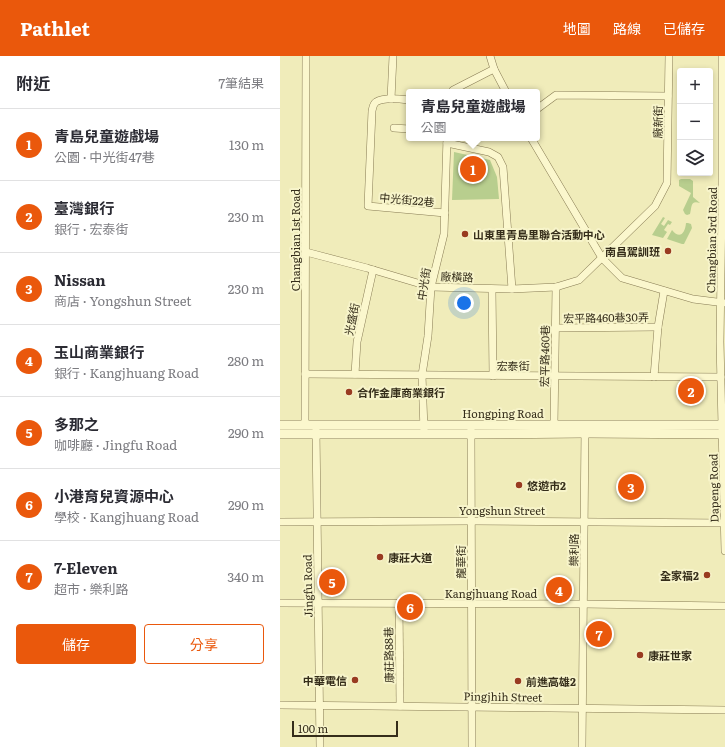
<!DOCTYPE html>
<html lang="zh-TW">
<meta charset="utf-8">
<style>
body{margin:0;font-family:Literata,"Noto Sans TC",serif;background:#f2f2f3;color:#2b2b33}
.controls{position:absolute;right:12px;top:12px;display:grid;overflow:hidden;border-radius:4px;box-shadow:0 2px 6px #0003}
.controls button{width:36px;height:36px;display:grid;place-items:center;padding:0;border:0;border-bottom:1px solid #e1e1e2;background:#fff;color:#2b2b33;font:20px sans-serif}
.scale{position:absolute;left:12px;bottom:10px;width:106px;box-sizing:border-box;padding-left:4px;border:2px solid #352d1a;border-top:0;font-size:11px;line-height:14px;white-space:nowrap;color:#352d1a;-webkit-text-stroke:3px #f7f4ca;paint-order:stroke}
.you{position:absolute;left:184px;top:247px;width:14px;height:14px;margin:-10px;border:3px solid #fff;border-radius:50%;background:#1a73e8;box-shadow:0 0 0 6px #1a73e833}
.badge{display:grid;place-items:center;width:26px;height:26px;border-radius:50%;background:#ea580c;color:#fff;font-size:13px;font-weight:700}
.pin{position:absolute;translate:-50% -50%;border:2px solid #fff;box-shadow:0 1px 4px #0006}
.popup{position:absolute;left:126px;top:33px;width:134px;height:52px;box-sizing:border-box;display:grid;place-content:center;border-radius:4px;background:#fff;filter:drop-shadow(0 1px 3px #0005);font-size:13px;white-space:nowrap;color:#7c7c81}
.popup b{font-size:15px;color:#2b2b33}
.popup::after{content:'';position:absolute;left:50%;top:100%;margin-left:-8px;border:8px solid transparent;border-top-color:#fff}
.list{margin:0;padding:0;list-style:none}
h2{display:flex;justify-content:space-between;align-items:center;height:52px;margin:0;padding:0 16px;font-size:17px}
h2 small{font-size:13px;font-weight:400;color:#7c7c81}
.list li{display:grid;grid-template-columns:26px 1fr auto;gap:12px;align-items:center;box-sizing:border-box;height:72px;padding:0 16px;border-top:1px solid #e1e1e2}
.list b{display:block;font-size:15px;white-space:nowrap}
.list p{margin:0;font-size:13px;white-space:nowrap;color:#7c7c81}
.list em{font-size:13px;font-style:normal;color:#7c7c81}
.actions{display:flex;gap:8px;padding:12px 16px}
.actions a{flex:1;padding:9px 0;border:1px solid #ea580c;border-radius:4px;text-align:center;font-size:14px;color:#ea580c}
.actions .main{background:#ea580c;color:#fff}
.icon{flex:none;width:22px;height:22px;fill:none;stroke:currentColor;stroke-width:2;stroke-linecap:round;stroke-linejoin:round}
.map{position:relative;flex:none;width:445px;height:691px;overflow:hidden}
header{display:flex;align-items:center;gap:24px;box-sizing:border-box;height:56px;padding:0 20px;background:#ea580c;color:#fff}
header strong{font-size:19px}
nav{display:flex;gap:22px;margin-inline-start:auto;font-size:14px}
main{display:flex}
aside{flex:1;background:#fff}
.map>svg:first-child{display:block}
</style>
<header>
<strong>Pathlet</strong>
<nav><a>地圖</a><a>路線</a><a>已儲存</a></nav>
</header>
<main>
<aside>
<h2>附近<small>7筆結果</small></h2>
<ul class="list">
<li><span class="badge">1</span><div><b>青島兒童遊戲場</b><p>公園 · 中光街47巷</p></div><em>130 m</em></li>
<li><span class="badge">2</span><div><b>臺灣銀行</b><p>銀行 · 宏泰街</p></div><em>230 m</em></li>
<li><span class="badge">3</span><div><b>Nissan</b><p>商店 · Yongshun Street</p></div><em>230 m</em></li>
<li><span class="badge">4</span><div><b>玉山商業銀行</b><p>銀行 · Kangjhuang Road</p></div><em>280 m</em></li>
<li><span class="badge">5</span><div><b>多那之</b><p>咖啡廳 · Jingfu Road</p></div><em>290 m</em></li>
<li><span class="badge">6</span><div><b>小港育兒資源中心</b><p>學校 · Kangjhuang Road</p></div><em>290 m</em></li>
<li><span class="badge">7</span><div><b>7-Eleven</b><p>超市 · 樂利路</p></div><em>340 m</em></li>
</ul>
<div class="actions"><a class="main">儲存</a><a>分享</a></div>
</aside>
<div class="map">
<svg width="445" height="691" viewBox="0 0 445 691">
<rect width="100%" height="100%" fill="#f0ecba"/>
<g fill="#b8ce8e">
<path d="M174,96L210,104L217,121L219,143L172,144Z"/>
<path d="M401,123H410L413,125V141L420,147C410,144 412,151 410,158L407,159L405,158L403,154L411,137L399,130V124Z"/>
<path d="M383,161L385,162L381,168L384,170L388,164L392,166L390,169L388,168L384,174L387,176L383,182L372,179Z"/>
<path d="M406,167H408L411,168L412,172L404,188H402L387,183L392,174C400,184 405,177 406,167Z"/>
</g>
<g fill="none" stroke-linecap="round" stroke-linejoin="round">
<defs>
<g id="minor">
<path d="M210,0L214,13L226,36"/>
<path d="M442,0V148L440,286L445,495"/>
<path d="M173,36V34L214,13"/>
<path d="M111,43L113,0"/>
<path d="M129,44C121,43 103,41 96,46C93,48 93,51 92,55L88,150L165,157"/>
<path d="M257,53L276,39L388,40"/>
<path d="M114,72L129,73"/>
<path d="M251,82L322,202L342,222L413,243L445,247"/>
<path d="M167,87L209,96L218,101L223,111L232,233"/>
<path d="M26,196L87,212L151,231L232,233L276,231L299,224L375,150L387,127L389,0"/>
<path d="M212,233L213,320"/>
<path d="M275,272L378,271"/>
<path d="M25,318L441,321"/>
<path d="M75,318L77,286L93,214"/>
<path d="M374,321L378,271L384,235"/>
<path d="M25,369L26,0"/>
<path d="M274,369L276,231"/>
<path d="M191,373L192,691"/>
<path d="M36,374L40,691"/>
<path d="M144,374L142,319L148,280L151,231L164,178L167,82"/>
<path d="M0,466L191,465L444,467"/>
<path d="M0,547L303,548L445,550"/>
<path d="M119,547L120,650"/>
<path d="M0,649L445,654"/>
<path d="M302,691L305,373"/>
</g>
<g id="tertiary">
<path d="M0,369H445"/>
<path d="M0,378H191L305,377L445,378"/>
</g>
</defs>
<use href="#minor" stroke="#877b54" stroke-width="8"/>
<use href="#tertiary" stroke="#877b54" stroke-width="10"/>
<use href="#minor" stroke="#fbf7cd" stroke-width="7"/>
<use href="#tertiary" stroke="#fbf7cd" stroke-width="9"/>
</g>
<g fill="#993b21" stroke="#f7f4ca" stroke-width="1.5">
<circle cx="185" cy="178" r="4"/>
<circle cx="388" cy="195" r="4"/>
<circle cx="69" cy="336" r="4"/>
<circle cx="239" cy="429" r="4"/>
<circle cx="100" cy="501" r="4"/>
<circle cx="427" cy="519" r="4"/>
<circle cx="360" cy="599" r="4"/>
<circle cx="75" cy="624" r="4"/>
<circle cx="238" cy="625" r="4"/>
</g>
<g text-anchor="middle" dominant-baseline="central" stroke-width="4" stroke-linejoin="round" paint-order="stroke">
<g font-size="11" fill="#352d1a" stroke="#f7f4ca">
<text transform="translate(377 66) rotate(-89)">廠新街</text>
<text transform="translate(127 143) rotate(5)">中光街22巷</text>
<text transform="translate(15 184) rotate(-90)">Changbian 1st Road</text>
<text transform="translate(431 184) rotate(-89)">Changbian 3rd Road</text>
<text transform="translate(177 220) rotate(2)">廠橫路</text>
<text transform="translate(143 228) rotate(-81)">中光街</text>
<text transform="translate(326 261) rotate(-1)">宏平路460巷30弄</text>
<text transform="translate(71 263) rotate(-78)">光盛街</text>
<text transform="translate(264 300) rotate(-89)">宏平路460巷</text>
<text x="233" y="309">宏泰街</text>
<text x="223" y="357">Hongping Road</text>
<text transform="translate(433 432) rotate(-91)">Dapeng Road</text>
<text x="222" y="454">Yongshun Street</text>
<text transform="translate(293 494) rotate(-89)">樂利路</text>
<text transform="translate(180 506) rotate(-90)">龍華街</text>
<text transform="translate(27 530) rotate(-91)">Jingfu Road</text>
<text x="211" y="537">Kangjhuang Road</text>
<text transform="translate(108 599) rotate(-91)">康莊路88巷</text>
<text transform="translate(223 640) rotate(1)">Pingjhih Street</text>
</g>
<g font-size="11" font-weight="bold" fill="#352d1a" stroke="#f7f4ca" text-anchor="start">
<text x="193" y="178">山東里青島里聯合活動中心</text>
<text x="380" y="195" text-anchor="end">南昌駕訓班</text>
<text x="77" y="336">合作金庫商業銀行</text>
<text x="247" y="429">悠遊市2</text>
<text x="108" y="501">康莊大道</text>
<text x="419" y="519" text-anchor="end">全家福2</text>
<text x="368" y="599">康莊世家</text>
<text x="67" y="624" text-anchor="end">中華電信</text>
<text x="246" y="625">前進高雄2</text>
</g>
</g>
</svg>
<div class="controls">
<button>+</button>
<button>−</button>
<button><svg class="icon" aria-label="layers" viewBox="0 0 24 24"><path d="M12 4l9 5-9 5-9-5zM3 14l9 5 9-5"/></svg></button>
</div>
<div class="scale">100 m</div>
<div class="you"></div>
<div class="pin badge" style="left:193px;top:113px">1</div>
<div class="popup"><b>青島兒童遊戲場</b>公園</div>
<div class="pin badge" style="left:411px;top:335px">2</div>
<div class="pin badge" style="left:351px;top:431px">3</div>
<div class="pin badge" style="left:279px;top:534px">4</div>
<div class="pin badge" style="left:52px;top:526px">5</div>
<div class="pin badge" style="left:130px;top:551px">6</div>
<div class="pin badge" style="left:319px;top:578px">7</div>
</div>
</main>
